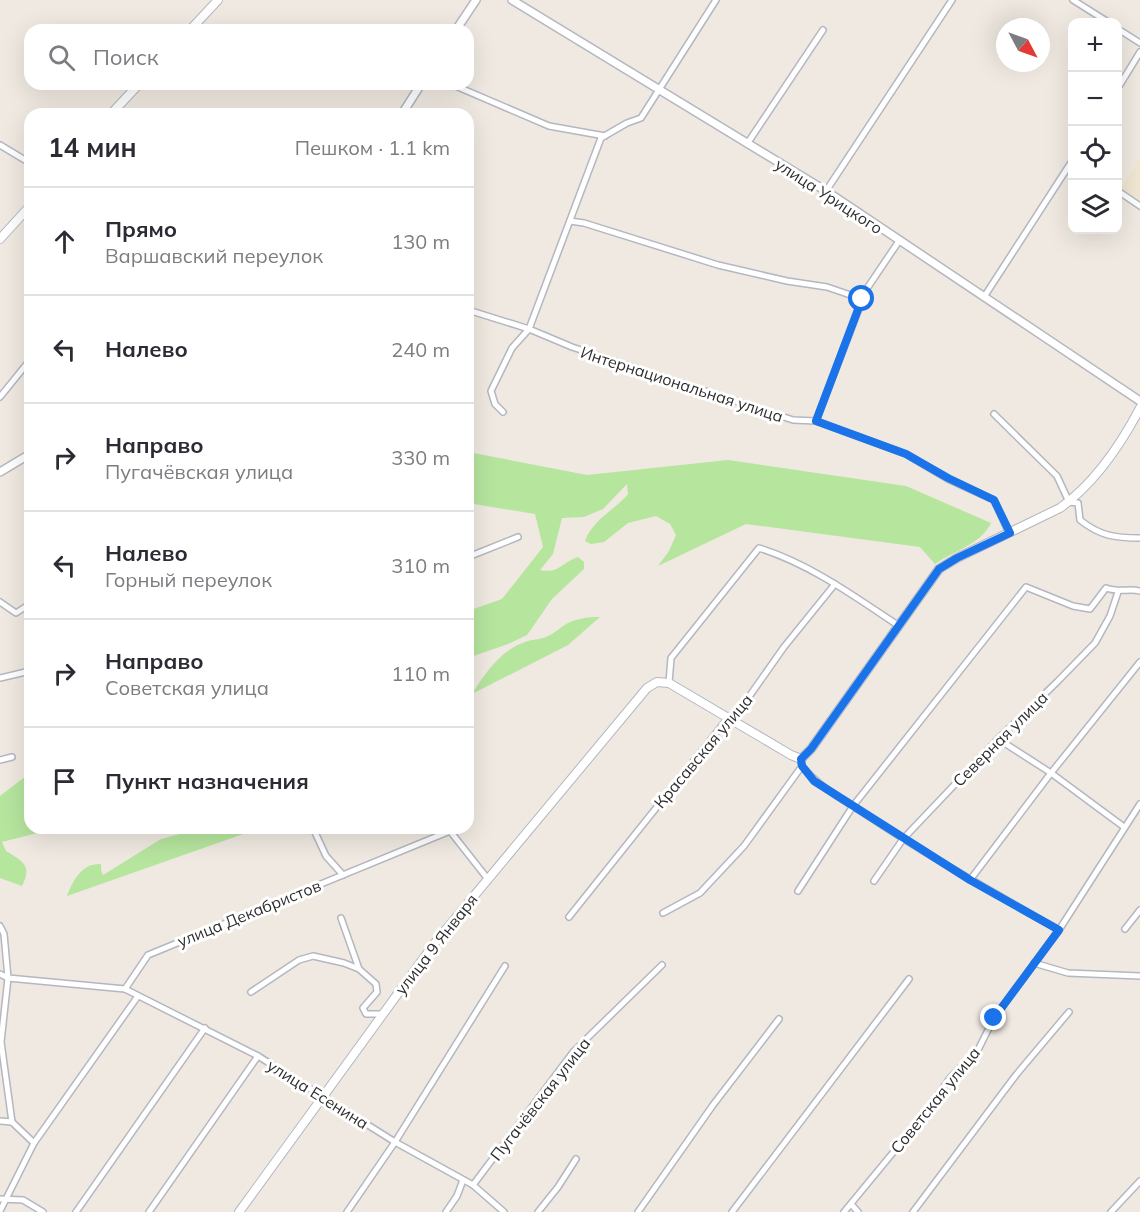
<!DOCTYPE html>
<html lang="ru">
<meta charset="utf-8">
<style>
body{margin:0;font-family:Mulish,sans-serif;background:#f2f2f3;color:#2b2b33}
.controls{position:absolute;right:18px;top:18px;display:grid;overflow:hidden;border-radius:12px;box-shadow:0 6px 24px #0002}
.controls button{width:54px;height:54px;display:grid;place-items:center;padding:0;border:0;border-bottom:2px solid #e1e1e2;background:#fff;color:#2b2b33;font:30px sans-serif}
.compass{position:absolute;left:996px;top:18px;width:54px;height:54px;border-radius:50%;background:#fff;box-shadow:0 6px 24px #0002;rotate:131deg}
.stop{position:absolute;width:18px;height:18px;margin:-14px;border:4px solid #1a73e8;border-radius:50%;background:#fff}
.stop.end{background:#1a73e8;border-color:#fff;box-shadow:0 2px 6px #0008}
.list{margin:0;padding:0;list-style:none}
h2{display:flex;justify-content:space-between;align-items:center;height:78px;margin:0;padding:0 24px;font-size:26px}
h2 small{font-size:20px;font-weight:400;color:#7c7c81}
.list li{display:grid;grid-template-columns:39px 1fr auto;gap:18px;align-items:center;box-sizing:border-box;height:108px;padding:0 24px;border-top:2px solid #e1e1e2}
.list b{display:block;font-size:22px;white-space:nowrap}
.list p{margin:0;font-size:20px;white-space:nowrap;color:#7c7c81}
.list em{font-size:20px;font-style:normal;color:#7c7c81}
.icon{flex:none;width:33px;height:33px;fill:none;stroke:currentColor;stroke-width:2;stroke-linecap:round;stroke-linejoin:round}
.map{position:relative;flex:none;width:1140px;height:1212px;overflow:hidden}
.search{position:absolute;background:#fff;box-shadow:0 6px 24px #0002;left:24px;top:24px;width:450px;height:66px;display:flex;align-items:center;gap:15px;box-sizing:border-box;padding:0 21px;border-radius:18px;color:#7c7c81;font-size:22px}
.panel{position:absolute;background:#fff;box-shadow:0 6px 24px #0002;left:24px;top:108px;width:450px;height:726px;border-radius:18px}
.map>svg:first-child{display:block}
</style>
<div class="map">
<svg width="1140" height="1212" viewBox="0 0 1140 1212">
<rect width="100%" height="100%" fill="#efe9e1"/>
<path fill="#f0e6d1" d="M1140,158V200L1121,188Z"/>
<g fill="#b6e59e">
<path d="M468,452L587,475L728,460L906,486L991,523C980,545 955,550 935,564L920,547L746,524L658,566L669,551L676,535L670,524L656,516L628,523L604,542L591,544L585,541C593,519 614,511 628,494L627,484L603,509L584,517L562,518L553,554L540,570C559,574 561,563 578,557L584,562V569L552,599L527,635L508,644L468,658V611L502,599L543,547L535,514L468,503Z"/>
<path d="M600,617L568,645L472,694C485,673 501,650 525,642C533,639 541,640 548,636C555,633 561,627 568,623C578,618 589,617 600,617Z"/>
<path d="M30,773V828H90L53,829L2,842L6,851C22,861 33,865 22,886L0,878V796Z"/>
<path d="M203,828H260L67,896C73,880 82,863 101,864V870L103,875L161,839Z"/>
</g>
<g fill="none" stroke-linecap="round" stroke-linejoin="round">
<defs>
<g id="minor">
<path d="M1073,0L1108,22"/>
<path d="M1118,29L1140,43"/>
<path d="M451,84L549,126L605,136"/>
<path d="M1118,88L1140,52"/>
<path d="M747,144L823,30"/>
<path d="M0,145L30,163"/>
<path d="M826,191L952,0"/>
<path d="M1118,191L1140,206"/>
<path d="M570,221L584,223L718,265L787,281L827,287L862,299"/>
<path d="M984,297L1072,161"/>
<path d="M468,310L529,329L572,347L793,420L816,421L906,454L948,479L994,500L1009,533"/>
<path d="M0,397L30,360"/>
<path d="M503,412L495,404L491,391L512,348L529,329L601,138L627,123L641,118L716,0"/>
<path d="M994,414L1057,476L1069,502L1078,503L1080,520C1100,536 1115,538 1140,538"/>
<path d="M816,421L866,290L899,241"/>
<path d="M468,557L518,537"/>
<path d="M0,602L16,613L30,604"/>
<path d="M0,678L30,671"/>
<path d="M669,683L671,658L759,548C810,564 854,596 899,626"/>
<path d="M998,739L1051,773L1124,827"/>
<path d="M0,760L12,757"/>
<path d="M802,766C820,788 844,800 868,816C930,857 994,893 1059,930"/>
<path d="M313,828L326,856L343,875"/>
<path d="M970,880L1051,773L1140,662"/>
<path d="M874,881L903,839L998,739L1057,682L1095,643L1110,616L1118,592"/>
<path d="M798,891L853,806L1026,587L1073,606L1090,609L1106,588C1120,593 1129,588 1140,591"/>
<path d="M663,913L700,893L744,846L802,766L801,763"/>
<path d="M569,917L728,718L739,711L784,647L835,584"/>
<path d="M341,918L359,969"/>
<path d="M0,926L4,934L8,978L1,1042L12,1122"/>
<path d="M1125,929L1140,910"/>
<path d="M1034,963L1068,973L1140,976"/>
<path d="M0,974L8,978L125,989L258,1056L395,1142L473,1185L504,1212"/>
<path d="M125,989L148,955L450,831L487,878"/>
<path d="M251,992L299,960L313,956L344,963L359,969L376,984L377,992L363,1008L366,1014H383"/>
<path d="M0,1121L12,1122"/>
<path d="M12,1122L34,1143"/>
<path d="M473,1185L574,1051L662,965"/>
<path d="M0,1199L23,1200L43,1212"/>
<path d="M851,1204L858,1212"/>
<path d="M0,1211L34,1143L138,996"/>
<path d="M76,1212L205,1028"/>
<path d="M149,1212L258,1056"/>
<path d="M347,1212L395,1142L505,966"/>
<path d="M446,1212L457,1196L463,1180"/>
<path d="M538,1212L558,1187L576,1159"/>
<path d="M638,1212L713,1105L779,1019"/>
<path d="M732,1212L909,979"/>
<path d="M844,1212L924,1115L950,1078L979,1048L994,1018L1059,930L1140,804"/>
<path d="M913,1212L1016,1075L1069,1012"/>
<path d="M1111,1212L1140,1181"/>
</g>
<g id="tertiary">
<path d="M512,0L826,191L1140,401"/>
<path d="M456,30L476,0"/>
<path d="M402,114L421,84"/>
<path d="M0,472L30,454"/>
</g>
<g id="secondary">
<path d="M190,30L218,0"/>
<path d="M111,114L139,84"/>
<path d="M0,239L30,206"/>
<path d="M239,1212L434,944L647,688L657,682L669,683L791,755L801,759L811,749L939,569L957,558L1060,508C1095,483 1120,446 1140,408"/>
</g>
</defs>
<use href="#minor" stroke="#b4b7c1" stroke-width="8"/>
<use href="#tertiary" stroke="#b4b7c1" stroke-width="10"/>
<use href="#secondary" stroke="#b4b7c1" stroke-width="10"/>
<use href="#minor" stroke="#fff" stroke-width="5"/>
<use href="#tertiary" stroke="#fff" stroke-width="7"/>
<use href="#secondary" stroke="#fff" stroke-width="8"/>
</g>
<g fill="none" stroke-linecap="round" stroke-linejoin="round">
<path stroke="#1a73e8" stroke-width="8" d="M862,299L816,421L906,454L948,478L994,500L1010,533L957,558L939,569L811,749L801,759L802,766L814,781L970,880L1059,930L994,1018"/>
</g>
<g text-anchor="middle" dominant-baseline="central" stroke-width="6" stroke-linejoin="round" paint-order="stroke">
<g font-size="16" fill="#2e2e2e" stroke="#fff">
<text transform="translate(829 196) rotate(33)">улица Урицкого</text>
<text transform="translate(682 384) rotate(18)">Интернациональная улица</text>
<text transform="translate(1000 739) rotate(-45)">Северная улица</text>
<text transform="translate(703 751) rotate(-50)">Красавская улица</text>
<text transform="translate(249 913) rotate(-22)">улица Декабристов</text>
<text transform="translate(436 944) rotate(-52)">улица 9 Января</text>
<text transform="translate(318 1094) rotate(32)">улица Есенина</text>
<text transform="translate(540 1099) rotate(-52)">Пугачёвская улица</text>
<text transform="translate(935 1100) rotate(-51)">Советская улица</text>
</g>
</g>
</svg>
<div class="controls">
<button>+</button>
<button>−</button>
<button><svg class="icon" aria-label="locate" viewBox="0 0 24 24"><circle cx="12" cy="12" r="6"/><path d="M12 2v4M12 18v4M2 12h4M18 12h4"/></svg></button>
<button><svg class="icon" aria-label="layers" viewBox="0 0 24 24"><path d="M12 4l9 5-9 5-9-5zM3 14l9 5 9-5"/></svg></button>
</div>
<svg class="compass" viewBox="-18 -18 36 36"><path d="M0-13l5 13h-10z" fill="#e53935"/><path d="M0 13l5-13h-10z" fill="#7c7c81"/></svg>
<div class="stop" style="left:862px;top:299px"></div>
<div class="stop end" style="left:994px;top:1018px"></div>
<div class="search"><svg class="icon" aria-label="search" viewBox="0 0 24 24"><circle cx="10" cy="10" r="6"/><path d="M15 15l6 6"/></svg>Поиск</div>
<section class="panel">
<h2>14 мин<small>Пешком · 1.1 km</small></h2>
<ul class="list">
<li><svg class="icon" aria-label="ahead" viewBox="0 0 24 24"><path d="M12 20V5M6 11l6-6 6 6"/></svg><div><b>Прямо</b><p>Варшавский переулок</p></div><em>130 m</em></li>
<li><svg class="icon" aria-label="left" viewBox="0 0 24 24"><path d="M17 20v-9H6M10 6l-5 5 5 5"/></svg><div><b>Налево</b></div><em>240 m</em></li>
<li><svg class="icon" aria-label="right" viewBox="0 0 24 24"><path d="M7 20v-9h11M14 6l5 5-5 5"/></svg><div><b>Направо</b><p>Пугачёвская улица</p></div><em>330 m</em></li>
<li><svg class="icon" aria-label="left" viewBox="0 0 24 24"><path d="M17 20v-9H6M10 6l-5 5 5 5"/></svg><div><b>Налево</b><p>Горный переулок</p></div><em>310 m</em></li>
<li><svg class="icon" aria-label="right" viewBox="0 0 24 24"><path d="M7 20v-9h11M14 6l5 5-5 5"/></svg><div><b>Направо</b><p>Советская улица</p></div><em>110 m</em></li>
<li><svg class="icon" aria-label="arrive" viewBox="0 0 24 24"><path d="M6 21V4h12l-3 4 3 4H6"/></svg><div><b>Пункт назначения</b></div></li>
</ul>
</section>
</div>
